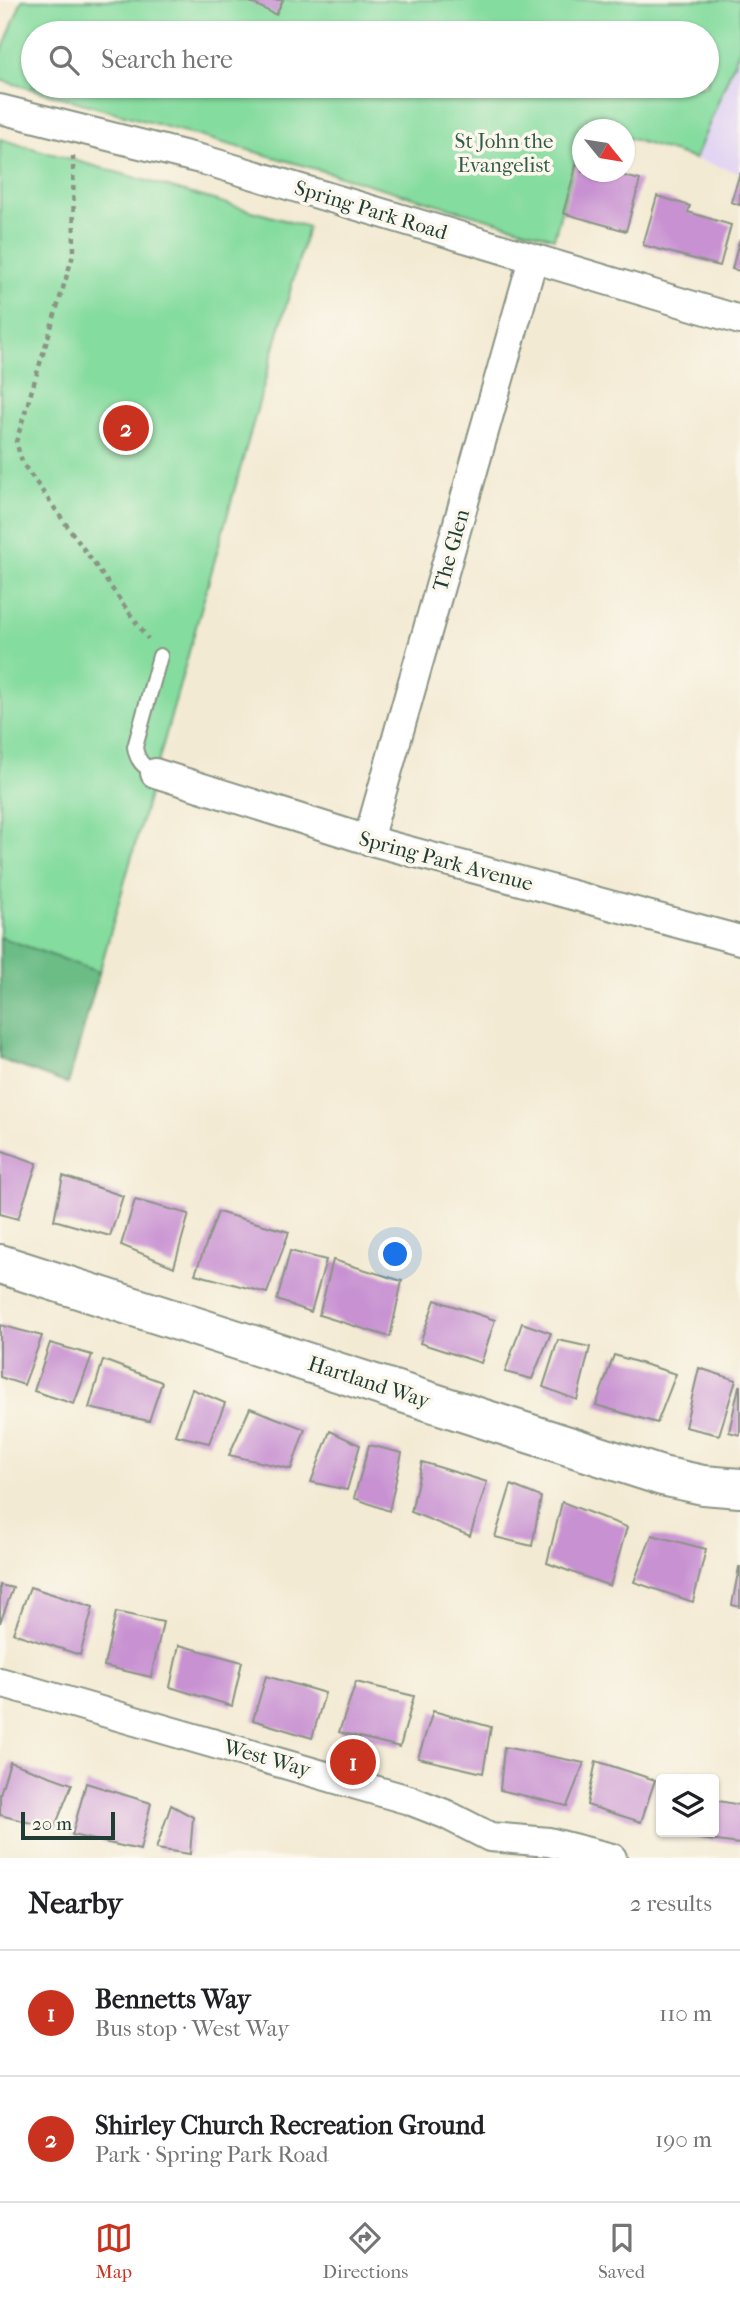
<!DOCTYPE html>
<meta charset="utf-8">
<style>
body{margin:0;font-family:"IM FELL French Canon",serif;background:#f6f6f6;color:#202124}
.controls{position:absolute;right:21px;bottom:21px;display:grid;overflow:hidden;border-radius:7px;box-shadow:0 2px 5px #0004}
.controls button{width:63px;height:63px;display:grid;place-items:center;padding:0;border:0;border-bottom:2px solid #e0e0e0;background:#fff;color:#202124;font:35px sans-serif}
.compass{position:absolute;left:572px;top:119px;width:63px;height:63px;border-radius:50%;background:#fff;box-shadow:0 2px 5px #0004;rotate:120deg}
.scale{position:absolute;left:21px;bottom:18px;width:94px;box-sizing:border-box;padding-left:7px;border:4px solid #1f3d34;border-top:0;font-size:19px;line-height:24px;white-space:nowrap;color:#1f3d34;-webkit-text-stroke:5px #fbf7ec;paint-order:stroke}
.you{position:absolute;left:396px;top:1255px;width:24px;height:24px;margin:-18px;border:5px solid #fff;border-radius:50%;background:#1a73e8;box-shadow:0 0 0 10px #1a73e833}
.badge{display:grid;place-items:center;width:46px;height:46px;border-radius:50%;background:#c8321e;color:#fff;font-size:23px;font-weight:700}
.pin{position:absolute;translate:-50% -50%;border:4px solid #fff;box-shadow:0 2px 7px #0006}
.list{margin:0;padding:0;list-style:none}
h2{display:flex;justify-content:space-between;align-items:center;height:91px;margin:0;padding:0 28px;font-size:30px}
h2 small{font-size:23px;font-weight:400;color:#757577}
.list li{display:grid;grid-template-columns:46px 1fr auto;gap:21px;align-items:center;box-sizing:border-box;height:126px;padding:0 28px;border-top:2px solid #e0e0e0}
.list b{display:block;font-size:26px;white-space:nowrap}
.list p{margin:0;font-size:23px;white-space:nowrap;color:#757577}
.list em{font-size:23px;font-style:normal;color:#757577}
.icon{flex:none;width:38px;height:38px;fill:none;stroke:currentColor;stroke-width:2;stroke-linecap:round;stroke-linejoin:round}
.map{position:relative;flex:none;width:740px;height:1858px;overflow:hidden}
.search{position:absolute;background:#fff;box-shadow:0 2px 5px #0004;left:21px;right:21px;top:21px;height:77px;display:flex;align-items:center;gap:18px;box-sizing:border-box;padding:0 24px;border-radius:38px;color:#757577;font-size:26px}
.sheet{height:343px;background:#fff}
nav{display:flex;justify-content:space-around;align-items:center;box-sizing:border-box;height:98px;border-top:2px solid #e0e0e0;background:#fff;font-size:19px;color:#757577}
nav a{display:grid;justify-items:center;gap:4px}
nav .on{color:#c8321e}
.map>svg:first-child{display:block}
</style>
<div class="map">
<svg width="740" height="1858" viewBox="0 0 740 1858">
<rect width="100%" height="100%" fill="#fbf7ec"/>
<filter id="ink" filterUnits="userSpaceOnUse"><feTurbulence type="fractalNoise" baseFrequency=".0143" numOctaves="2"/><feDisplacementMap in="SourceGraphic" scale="14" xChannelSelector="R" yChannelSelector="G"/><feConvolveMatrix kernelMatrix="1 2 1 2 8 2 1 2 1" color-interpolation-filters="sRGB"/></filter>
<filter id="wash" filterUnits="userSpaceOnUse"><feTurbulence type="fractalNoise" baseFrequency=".00686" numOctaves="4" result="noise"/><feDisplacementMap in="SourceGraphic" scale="28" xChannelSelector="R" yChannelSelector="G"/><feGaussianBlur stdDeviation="1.57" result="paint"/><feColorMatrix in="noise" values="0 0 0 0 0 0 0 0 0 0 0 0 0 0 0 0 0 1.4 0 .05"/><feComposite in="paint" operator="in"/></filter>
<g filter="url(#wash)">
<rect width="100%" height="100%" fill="#f3ead3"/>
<path fill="#e2d4f3" d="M740,48V173L695,159Z"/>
<g fill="#85dc9f" stroke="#528c6a" stroke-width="2" fill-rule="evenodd">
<path d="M22,0H740V48L695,159L625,137L624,130L601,129L585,125L554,238L323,171L0,80V56ZM33,33H707V86H33Z"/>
<path d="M0,139L308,227L68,1084L0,1059Z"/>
</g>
<path fill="#6cbc86" stroke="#467c5d" stroke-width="2" d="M0,937L99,972L68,1084L0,1059Z"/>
<g id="blocks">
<g fill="#c891d2">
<path d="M246,0H283L276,15Z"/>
<path d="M577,163L582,164V172H608L640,180L626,231L563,213Z"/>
<path d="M740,173V205L731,202Z"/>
<path d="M657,196L690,206L688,212L731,225L720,266L643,245Z"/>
<path d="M739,241L740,242V271L732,269Z"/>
<path d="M0,1150L37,1163L18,1219L0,1214Z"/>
<path d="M63,1176L123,1196L110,1236L54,1220Z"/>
<path d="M135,1200L189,1214L174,1267L121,1245Z"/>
<path d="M218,1212L289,1232L267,1293L195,1274Z"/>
<path d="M290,1251L326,1260L311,1312L277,1300Z"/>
<path d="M333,1260L402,1281L390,1337L319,1315Z"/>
<path d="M435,1300L495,1320L481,1363L420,1343Z"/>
<path d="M522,1323L551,1333L532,1379L505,1372Z"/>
<path d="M0,1325L42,1336L24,1385L0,1377Z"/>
<path d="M558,1340L590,1347L577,1400L543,1387Z"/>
<path d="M50,1343L92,1355L74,1404L34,1391Z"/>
<path d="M614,1355L676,1374L657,1423L596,1405Z"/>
<path d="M103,1360L162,1382L149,1421L89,1408Z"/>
<path d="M699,1368L736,1380L719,1435L685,1427Z"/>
<path d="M739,1386H740V1435L729,1432Z"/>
<path d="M192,1389L225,1403L209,1443L175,1435Z"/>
<path d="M250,1408L305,1429L291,1469L229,1455Z"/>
<path d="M330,1431L360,1445L347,1490L311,1482Z"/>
<path d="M369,1445L402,1453L389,1511L354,1498Z"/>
<path d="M422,1462L487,1482L470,1536L411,1512Z"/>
<path d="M511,1485L541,1497L532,1546L495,1537Z"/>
<path d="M562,1502L627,1527L610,1586L547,1563Z"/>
<path d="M652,1535L706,1549L693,1602L634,1582Z"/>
<path d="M739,1567H740V1607L732,1605Z"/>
<path d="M0,1585L13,1588L0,1623Z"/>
<path d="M30,1587L93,1607L80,1655L13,1633Z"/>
<path d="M116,1612L163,1622L151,1677L104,1666Z"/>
<path d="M179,1645L242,1662L232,1706L170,1687Z"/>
<path d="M266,1676L325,1693L312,1738L253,1720Z"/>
<path d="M356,1682L414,1696L400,1747L339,1732Z"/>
<path d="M433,1711L491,1727L483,1773L418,1758Z"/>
<path d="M504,1747L584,1763L567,1806L500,1790Z"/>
<path d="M596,1761L655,1780L641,1822L587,1805Z"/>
<path d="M10,1762L72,1784L54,1829L0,1815V1794Z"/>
<path d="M86,1783L151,1803L140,1850L72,1835Z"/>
<path d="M714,1800L740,1805V1844L663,1834L664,1832H714Z"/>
<path d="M171,1805L193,1817L190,1854L156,1849Z"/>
</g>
</g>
</g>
<g filter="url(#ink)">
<use href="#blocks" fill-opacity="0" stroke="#899484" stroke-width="2"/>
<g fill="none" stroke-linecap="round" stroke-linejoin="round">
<defs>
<path id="lane" d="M155,773C143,766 137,761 135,747L160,656"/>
<g id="street">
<path d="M0,109L204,160L740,320"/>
<path d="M155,773L368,840L740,940"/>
<path d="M368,840L533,259"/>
<path d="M0,1682L409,1800L445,1814L490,1837L549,1842L612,1858"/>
</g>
<path id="secondary" d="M0,1264L662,1476L703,1485L740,1488"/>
</defs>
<use href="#lane" stroke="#899484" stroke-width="18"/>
<use href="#street" stroke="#899484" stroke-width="32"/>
<use href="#secondary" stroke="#899484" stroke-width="42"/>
<path stroke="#899484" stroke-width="4.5" stroke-dasharray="5 5" stroke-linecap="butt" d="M73,156L74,252L16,442L23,464L148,639"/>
<use href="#lane" stroke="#fff" stroke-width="14"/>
<use href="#street" stroke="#fff" stroke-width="28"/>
<use href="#secondary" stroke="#fff" stroke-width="38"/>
</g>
</g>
<g text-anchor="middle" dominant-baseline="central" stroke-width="7" stroke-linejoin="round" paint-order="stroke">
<g font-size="21" fill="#335d49" stroke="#fbf7ec">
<text x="504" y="141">St John the<tspan x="504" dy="24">Evangelist</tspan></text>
</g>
<g font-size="21" fill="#1f3d34" stroke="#fbf7ec">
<text transform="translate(371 210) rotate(17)">Spring Park Road</text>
<text transform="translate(451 550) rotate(-74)">The Glen</text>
<text transform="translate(446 861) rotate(15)">Spring Park Avenue</text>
<text transform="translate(369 1382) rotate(18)">Hartland Way</text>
<text transform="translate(267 1758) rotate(16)">West Way</text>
</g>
</g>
</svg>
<div class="controls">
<button><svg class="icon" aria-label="layers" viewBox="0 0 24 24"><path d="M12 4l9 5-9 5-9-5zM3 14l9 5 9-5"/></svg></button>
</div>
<svg class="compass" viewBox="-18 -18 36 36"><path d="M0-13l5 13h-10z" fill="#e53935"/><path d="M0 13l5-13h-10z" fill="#757577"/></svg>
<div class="scale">20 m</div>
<div class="you"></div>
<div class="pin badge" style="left:353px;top:1762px">1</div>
<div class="pin badge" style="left:126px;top:428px">2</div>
<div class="search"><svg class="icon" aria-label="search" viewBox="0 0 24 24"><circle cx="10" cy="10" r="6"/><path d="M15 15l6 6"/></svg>Search here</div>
</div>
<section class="sheet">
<h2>Nearby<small>2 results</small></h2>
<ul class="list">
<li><span class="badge">1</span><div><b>Bennetts Way</b><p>Bus stop · West Way</p></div><em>110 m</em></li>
<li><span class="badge">2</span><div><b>Shirley Church Recreation Ground</b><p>Park · Spring Park Road</p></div><em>190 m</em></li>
</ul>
</section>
<nav>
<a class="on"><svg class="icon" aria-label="map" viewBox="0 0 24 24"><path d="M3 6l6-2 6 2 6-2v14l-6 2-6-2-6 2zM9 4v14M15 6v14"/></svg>Map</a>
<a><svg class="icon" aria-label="directions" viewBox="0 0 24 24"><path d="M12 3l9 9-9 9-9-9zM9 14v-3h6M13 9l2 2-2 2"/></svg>Directions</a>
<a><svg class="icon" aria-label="saved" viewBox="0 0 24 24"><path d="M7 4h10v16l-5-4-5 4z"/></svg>Saved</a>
</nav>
